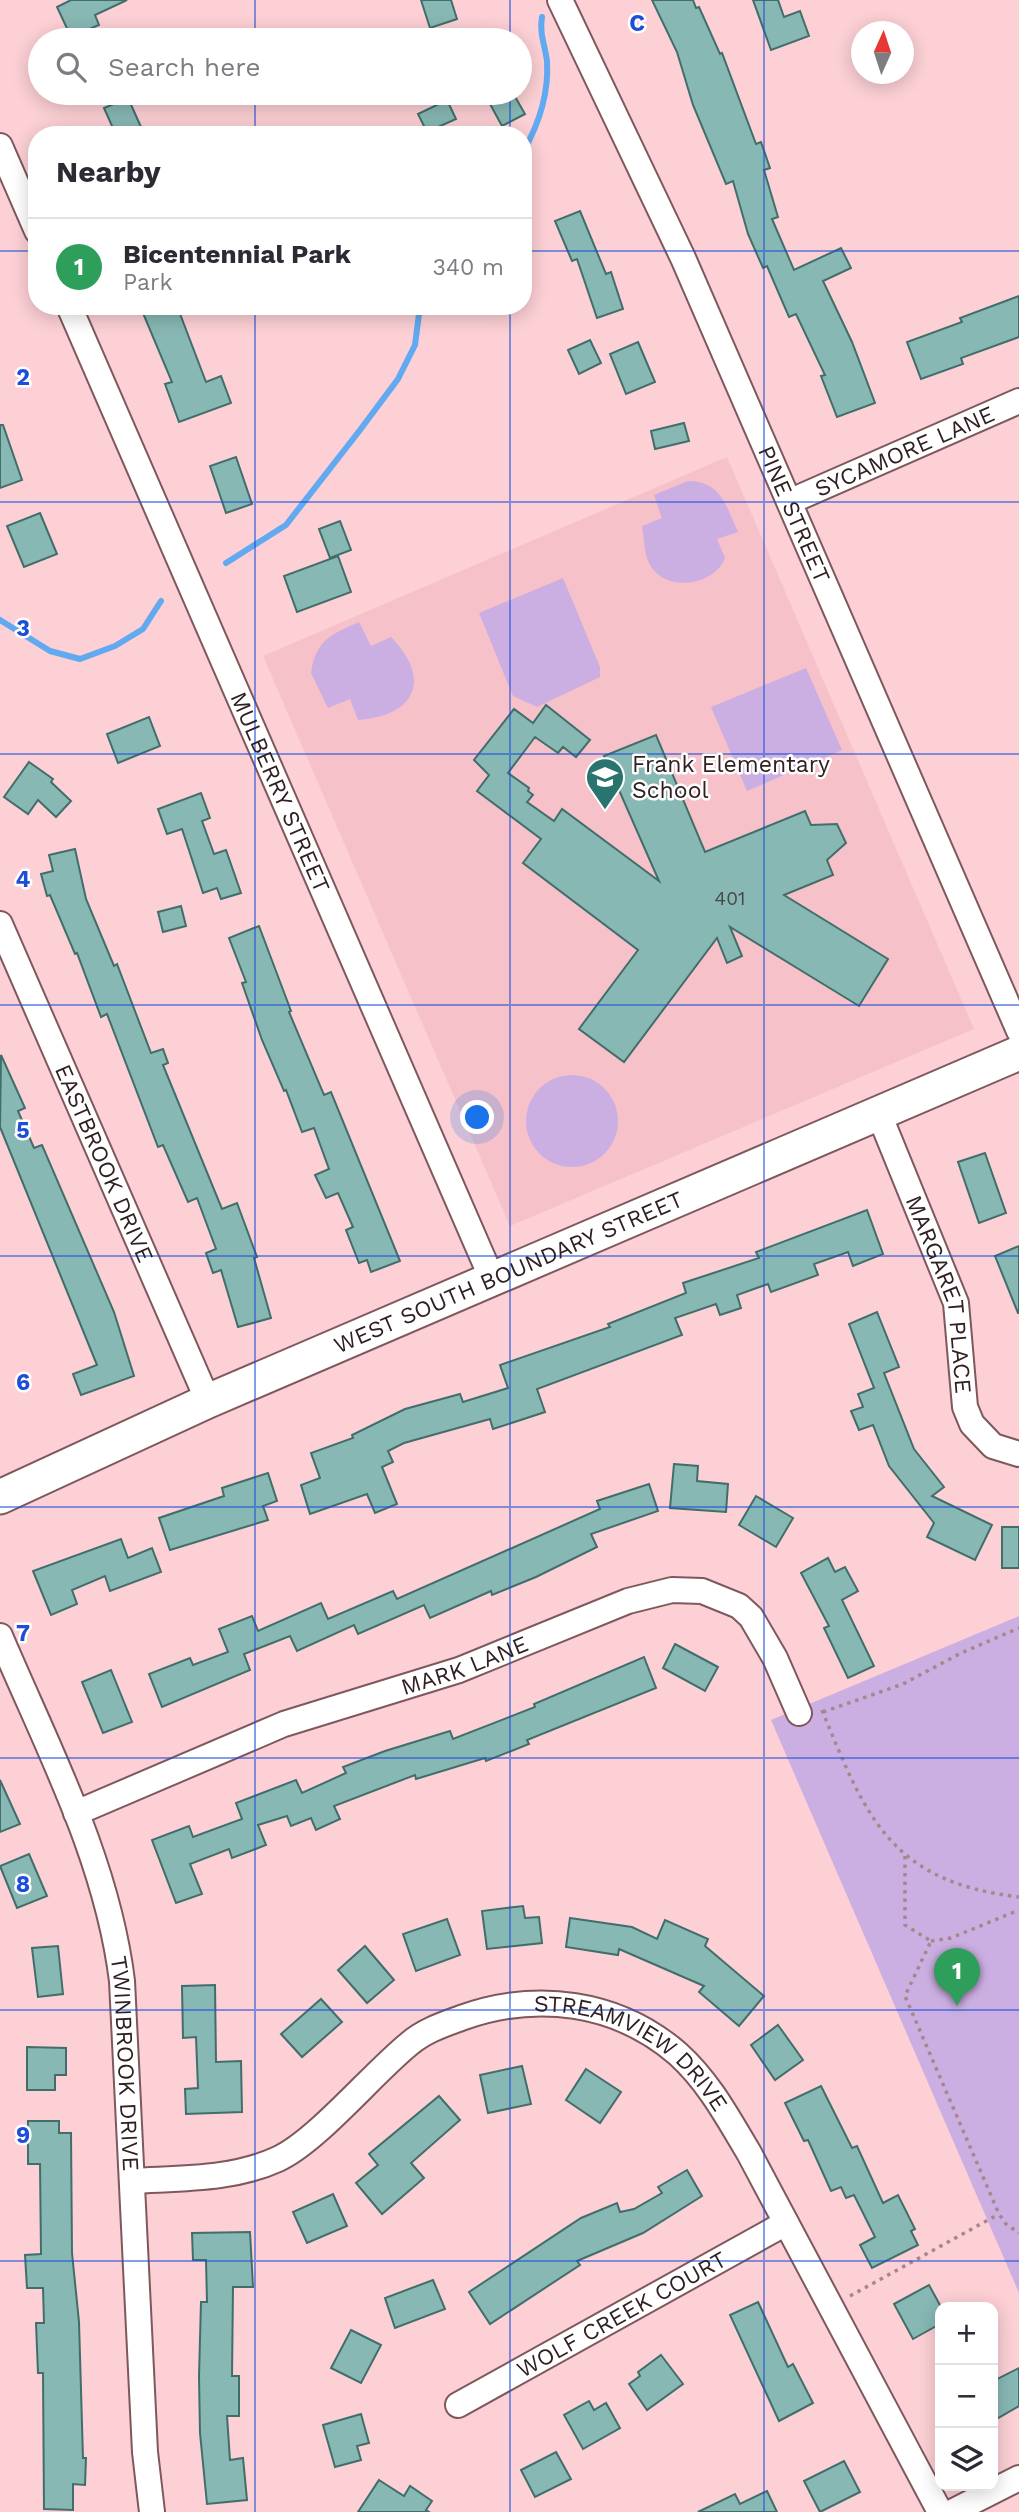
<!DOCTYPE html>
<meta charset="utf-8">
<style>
body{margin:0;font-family:"Work Sans",sans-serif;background:#f2f2f3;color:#2b2b33}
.controls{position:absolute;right:21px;bottom:21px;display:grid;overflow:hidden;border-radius:14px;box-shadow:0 4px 18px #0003}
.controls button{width:63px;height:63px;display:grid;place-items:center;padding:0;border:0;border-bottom:2px solid #e1e1e2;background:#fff;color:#2b2b33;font:35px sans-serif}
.compass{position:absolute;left:851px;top:21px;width:63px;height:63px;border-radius:50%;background:#fff;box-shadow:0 4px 18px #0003;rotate:3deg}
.you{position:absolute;left:478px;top:1118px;width:24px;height:24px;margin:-18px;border:5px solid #fff;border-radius:50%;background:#1a73e8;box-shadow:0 0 0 10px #1a73e833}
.badge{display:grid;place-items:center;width:46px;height:46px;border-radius:50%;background:#db2777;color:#fff;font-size:23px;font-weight:700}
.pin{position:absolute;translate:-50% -58px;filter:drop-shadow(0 2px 4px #0008)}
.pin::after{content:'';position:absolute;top:37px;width:24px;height:21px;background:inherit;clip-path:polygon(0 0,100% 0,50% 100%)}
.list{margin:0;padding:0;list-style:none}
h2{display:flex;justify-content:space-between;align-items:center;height:91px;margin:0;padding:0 28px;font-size:30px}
h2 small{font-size:23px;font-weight:400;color:#7c7c81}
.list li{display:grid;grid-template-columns:46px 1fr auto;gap:21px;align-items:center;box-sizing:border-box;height:98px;padding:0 28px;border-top:2px solid #e1e1e2}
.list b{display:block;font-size:26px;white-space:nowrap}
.list p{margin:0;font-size:23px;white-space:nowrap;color:#7c7c81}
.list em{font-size:23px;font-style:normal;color:#7c7c81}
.icon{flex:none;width:38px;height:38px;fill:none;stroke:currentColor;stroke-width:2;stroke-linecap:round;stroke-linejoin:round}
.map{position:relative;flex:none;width:1019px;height:2512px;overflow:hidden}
.search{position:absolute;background:#fff;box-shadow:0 4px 18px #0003;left:28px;top:28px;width:504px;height:77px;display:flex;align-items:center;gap:18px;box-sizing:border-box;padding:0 24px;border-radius:38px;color:#7c7c81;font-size:26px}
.panel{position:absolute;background:#fff;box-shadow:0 4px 18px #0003;left:28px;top:126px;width:504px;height:189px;border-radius:28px}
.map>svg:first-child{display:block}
</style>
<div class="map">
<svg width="1019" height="2512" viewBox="0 0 1019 2512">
<rect width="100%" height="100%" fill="#fcd0d5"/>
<path fill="#f6c1c8" d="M727,457L974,1029L510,1226L263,656Z"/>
<g fill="#ccafe2">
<path d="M688,481C721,481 726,506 738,532L717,539L725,558C714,587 663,593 649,563C644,553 644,537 642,526L662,518L654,495Z"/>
<path d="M563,578L600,667V677L537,707L513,696L479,613Z"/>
<path d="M359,622L371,646L391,637C433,680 415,716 358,720L350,699L328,708L311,673C315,641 331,634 359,622Z"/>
<path d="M806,668L842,750L747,791L711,707Z"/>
<circle cx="572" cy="1121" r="46"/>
<path d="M1019,1616V2293L771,1720Z"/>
</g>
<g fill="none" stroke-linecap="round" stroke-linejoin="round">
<g stroke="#61a9f1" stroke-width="6">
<path d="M523,152C539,124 549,93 547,61C545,45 539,33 542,17"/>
<path d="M226,563L286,525L360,430L398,379L415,345L420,306"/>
<path d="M0,620L50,651L80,659L115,646L143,629L161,601"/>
</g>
</g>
<g fill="#88b8b4" stroke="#416e6b" stroke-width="2">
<path d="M71,0H127L95,15L99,25L71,37L57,7Z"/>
<path d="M421,0H451L457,19L430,28Z"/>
<path d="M652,0H693L696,8L699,7L720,54L722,53L756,144L761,142L770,168L764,170L778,217L772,219L794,270L841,248L851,268L823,281L852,342L875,403L837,417L821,376L825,375L796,314L789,317L767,266L763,268L748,234L733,181L726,184L693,105L677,52Z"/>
<path d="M753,0H778L784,17L800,11L809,36L771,50Z"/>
<path d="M484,93H513L525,114L502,126Z"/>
<path d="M128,98L141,127L116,135L104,108Z"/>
<path d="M447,100L456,119L427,132L418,114Z"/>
<path d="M580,211L606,274L611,272L623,309L597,318L577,259L572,261L555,221Z"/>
<path d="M1019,296V337L961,358L963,364L921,379L907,342L962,322L960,318Z"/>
<path d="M140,306H177L206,382L221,376L231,403L179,422L165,384L172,382Z"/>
<path d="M590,340L601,363L579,374L568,350Z"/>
<path d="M638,342L655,382L626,394L610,354Z"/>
<path d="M684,423L689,441L655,449L651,431Z"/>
<path d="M0,425H3L22,480L0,488Z"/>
<path d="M236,457L252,504L226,513L210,466Z"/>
<path d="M40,513L57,554L24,567L7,526Z"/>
<path d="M340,521L351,550L330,558L319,529Z"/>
<path d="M338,556L351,592L297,612L284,576Z"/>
<path d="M546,705L590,740L576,757L563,747L558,753L535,737L508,773L529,788L528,791L533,795L527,802L554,821L562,809L659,881L604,756L656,735L705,852L805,811L811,825L837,824L846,843L827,860L833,875L784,895L888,959L859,1006L730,927L742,956L727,963L717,938L624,1062L579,1029L638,950L523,863L541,839L477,791L489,775L474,760L514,709L533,723Z"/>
<path d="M149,717L160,746L118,763L107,734Z"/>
<path d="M29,762L53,779L51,782L71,801L56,817L38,800L28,814L4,797Z"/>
<path d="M201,793L210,818L202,821L214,854L226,850L241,893L221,899L217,888L203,893L182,829L167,834L158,809Z"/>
<path d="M75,849L86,899L114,966L117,964L151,1053L163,1049L168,1063L163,1065L222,1209L237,1203L257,1257L254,1258L271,1318L238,1327L221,1270L213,1273L206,1253L216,1249L197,1198L188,1202L163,1145L158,1147L107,1014L101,1017L77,953L75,954L50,895L47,896L41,874L53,871L49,855Z"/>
<path d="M181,906L186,926L163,932L158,912Z"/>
<path d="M259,926L291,1011L289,1012L324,1095L331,1092L400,1261L371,1272L367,1260L359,1263L346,1230L353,1227L338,1193L326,1198L315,1175L329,1169L314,1128L302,1132L286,1090L284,1091L262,1040L242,983L246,982L229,938Z"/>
<path d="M1,1055L25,1108L18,1111L34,1148L42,1145L114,1312L134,1376L81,1395L73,1374L97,1365L0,1127Z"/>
<path d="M985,1153L1006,1213L979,1223L958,1162Z"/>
<path d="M867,1210L883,1254L853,1266L848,1252L814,1264L818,1275L771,1292L768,1284L737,1295L741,1308L720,1315L716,1304L675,1318L682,1335L537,1389L545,1412L493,1429L490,1419L404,1443L388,1451L393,1462L382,1467L397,1504L375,1513L367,1494L310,1514L301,1485L320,1478L311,1453L353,1438L352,1435L405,1409L460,1394L463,1402L508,1388L500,1365L610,1327L608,1324L686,1293L683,1283L759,1258L756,1252Z"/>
<path d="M1019,1246V1313H1018L995,1256Z"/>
<path d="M877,1312L899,1367L884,1373L914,1449L944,1487L932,1496L992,1525L975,1560L927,1537L934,1523L889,1466L873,1425L859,1430L851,1411L863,1407L858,1394L874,1388L849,1324Z"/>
<path d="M674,1464L698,1466L697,1481L728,1484L726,1512L670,1508Z"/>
<path d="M268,1473L277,1501L263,1506L268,1520L170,1550L159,1518L224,1496L222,1488Z"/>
<path d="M649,1484L658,1511L591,1534L597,1547L536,1577L492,1595L491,1591L430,1618L424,1605L358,1634L354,1625L297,1651L290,1636L244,1654L250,1670L162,1707L149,1674L190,1658L193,1665L228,1652L219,1629L252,1616L258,1631L321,1603L328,1619L393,1591L397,1599L600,1509L597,1501Z"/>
<path d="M756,1496L793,1518L776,1547L739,1525Z"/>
<rect x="1002" y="1527" width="17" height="41"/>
<path d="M121,1539L128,1558L152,1548L161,1572L110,1591L105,1576L72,1590L77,1604L51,1615L33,1571Z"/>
<path d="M828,1558L835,1572L845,1567L858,1591L842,1600L874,1666L848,1678L824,1628L829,1626L801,1573Z"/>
<path d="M675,1644L718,1667L705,1691L663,1668Z"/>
<path d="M644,1657L656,1688L527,1740L529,1744L486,1761L485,1758L416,1779L415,1775L334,1806L340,1819L316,1830L311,1818L291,1826L287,1816L258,1825L266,1845L232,1858L229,1849L190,1864L202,1894L176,1903L152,1840L189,1826L193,1837L242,1819L236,1803L296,1780L302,1793L346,1773L343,1767L385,1751L450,1731L453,1739L535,1707L534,1704Z"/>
<path d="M111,1670L132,1722L103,1733L82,1682Z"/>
<path d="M0,1780L20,1824L0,1832Z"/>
<path d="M29,1854L47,1896L17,1908L0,1866Z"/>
<path d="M523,1906L525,1918L539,1917L542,1943L487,1949L482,1911Z"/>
<path d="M570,1918L632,1927L657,1939L665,1920L708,1939L705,1946L764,1996L739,2026L699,1992L704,1986L619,1949L618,1955L566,1947Z"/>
<path d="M447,1919L460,1955L416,1971L403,1934Z"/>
<path d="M58,1946L63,1994L38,1997L32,1948Z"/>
<path d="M365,1946L394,1980L367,2003L338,1970Z"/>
<path d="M215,1985L216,2062L241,2061L242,2112L186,2114L185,2089L198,2088L196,2037L183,2038L182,1986Z"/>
<path d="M321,1999L342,2022L302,2057L281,2034Z"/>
<path d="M778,2025L803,2060L775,2080L751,2045Z"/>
<path d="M27,2047L66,2048V2075H55V2090H27Z"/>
<path d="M522,2066L531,2104L488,2113L480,2075Z"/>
<path d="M586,2069L621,2092L600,2123L566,2100Z"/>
<path d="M821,2086L852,2148L857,2146L883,2203L898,2195L915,2229L911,2231L918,2245L872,2268L860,2245L875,2237L854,2195L846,2198L841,2187L831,2191L808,2140L804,2141L785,2103Z"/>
<path d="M439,2096L460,2120L411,2163L424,2178L382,2214L356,2183L378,2165L369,2154Z"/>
<path d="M28,2121H59V2133H71L72,2253L79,2322L83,2458H86L85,2485L73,2484V2510L44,2509L43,2373H38L36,2323H44L43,2288H27L25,2255L41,2254L40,2164H28Z"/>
<path d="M687,2170L702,2196L643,2233L577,2261L580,2265L490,2324L469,2292L581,2218L617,2203L620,2212L634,2209L662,2193L658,2187Z"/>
<path d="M333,2194L347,2226L307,2243L293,2212Z"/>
<path d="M250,2232L253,2287H233L232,2376H239V2416H227L230,2460L243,2458L247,2500L207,2504L200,2433L199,2376L201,2302H207L206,2260H193L192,2233Z"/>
<path d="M433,2280L445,2309L395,2328L385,2298Z"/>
<path d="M929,2285L940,2305V2324L913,2339L894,2304Z"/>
<path d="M758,2302L788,2367L793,2364L813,2403L779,2421L730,2315Z"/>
<path d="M351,2330L381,2345L361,2383L331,2368Z"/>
<path d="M661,2355L683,2384L647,2410L629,2384L640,2376L638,2372Z"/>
<path d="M1019,2368V2406L993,2421V2381Z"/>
<path d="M589,2401L594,2410L606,2403L620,2428L583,2449L564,2415Z"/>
<path d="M361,2414L369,2443L357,2446L361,2460L335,2467L323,2425Z"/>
<path d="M556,2452L571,2479L535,2497L521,2470Z"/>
<path d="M844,2461L860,2492L820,2512L804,2481Z"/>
<path d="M379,2480L404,2496L410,2486L432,2501L426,2510L429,2512H358Z"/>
<path d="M767,2491L777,2512H698L735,2494L740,2504Z"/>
</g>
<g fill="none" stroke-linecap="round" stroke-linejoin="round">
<defs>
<g id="street">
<path id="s1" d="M560,0L683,258L1019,1031"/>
<path d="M0,146L37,231"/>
<path id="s2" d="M69,306L492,1279"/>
<path id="s3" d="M791,501L1019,401"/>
<path id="s4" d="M0,924L208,1401"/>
<path id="s5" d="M879,1114L956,1303L965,1407L972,1424L993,1446L1019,1454"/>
<path id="s6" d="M0,1636C48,1749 107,1859 122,1981L145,2452L152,2512"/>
<path id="s7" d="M76,1813L284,1724L459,1670L628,1601L672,1590L702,1591L739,1606L751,1617L775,1658L799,1713"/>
<path id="s8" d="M132,2181C182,2178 232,2180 278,2159C317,2141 372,2074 409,2044C424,2031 442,2025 461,2018C536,1991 617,2001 678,2054C709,2082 728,2118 749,2153L940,2512"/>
<path id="s9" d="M458,2405L786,2223"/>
<path d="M952,2512L1019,2478"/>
</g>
<g id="secondary">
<path id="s10" d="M0,1497L208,1401L1019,1053"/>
</g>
</defs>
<use href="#street" stroke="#7e585d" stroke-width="28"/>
<use href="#secondary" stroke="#7e585d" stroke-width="37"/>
<g stroke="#a7878b" stroke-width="3.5" stroke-dasharray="3.5 5" stroke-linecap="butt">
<path d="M822,1710C866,1818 891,1882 1019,1897"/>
<path d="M823,1712L903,1684L961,1653L1019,1628"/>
<path d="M905,1856V1925L931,1941L905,1996L999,2214L1006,2224L1019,2233"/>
<path d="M931,1941L951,1938L1019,1910"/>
<path d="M850,2296L999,2214"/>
</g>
<use href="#street" stroke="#fff" stroke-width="24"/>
<use href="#secondary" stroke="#fff" stroke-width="33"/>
</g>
<path fill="none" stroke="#1d4ed8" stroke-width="2" stroke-opacity="0.55" d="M255,0V40M510,0V40M764,0V2512M255,93V135M510,93V135M0,251H37M523,251H1019M255,306V2512M510,306V2512M0,502H1019M0,754H1019M0,1005H1019M0,1256H1019M0,1507H1019M0,1758H1019M0,2010H1019M0,2261H1019"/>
<defs>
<symbol id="school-pin" viewBox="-11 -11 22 30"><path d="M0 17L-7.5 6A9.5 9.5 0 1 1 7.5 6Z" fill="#2a7470" stroke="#fefefe"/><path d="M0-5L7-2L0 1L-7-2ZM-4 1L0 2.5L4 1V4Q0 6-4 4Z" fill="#fff"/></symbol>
</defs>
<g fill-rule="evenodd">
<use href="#school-pin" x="583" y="755" width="44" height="60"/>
</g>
<g text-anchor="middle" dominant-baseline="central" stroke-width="5" stroke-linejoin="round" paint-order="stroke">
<g font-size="19" fill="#464646">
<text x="730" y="898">401</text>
</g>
<g font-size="23" fill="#302022" stroke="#fefefe">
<text stroke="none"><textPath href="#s3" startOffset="124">SYCAMORE LANE</textPath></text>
<text stroke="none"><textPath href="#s1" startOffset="565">PINE STREET</textPath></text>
<text stroke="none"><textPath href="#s2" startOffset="530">MULBERRY STREET</textPath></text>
<text stroke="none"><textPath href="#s4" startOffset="261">EASTBROOK DRIVE</textPath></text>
<text stroke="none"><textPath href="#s10" startOffset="556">WEST SOUTH BOUNDARY STREET</textPath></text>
<text stroke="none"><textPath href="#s5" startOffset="192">MARGARET PLACE</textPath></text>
<text stroke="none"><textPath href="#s7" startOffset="416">MARK LANE</textPath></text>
<text stroke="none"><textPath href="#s8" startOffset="570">STREAMVIEW DRIVE</textPath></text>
<text stroke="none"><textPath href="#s6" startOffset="450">TWINBROOK DRIVE</textPath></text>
<text stroke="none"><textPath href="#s9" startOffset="187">WOLF CREEK COURT</textPath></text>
</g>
<g font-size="23" fill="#302022" stroke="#fefefe" text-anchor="start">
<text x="632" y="764">Frank Elementary<tspan x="632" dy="26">School</tspan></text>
</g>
</g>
<g font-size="23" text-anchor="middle" font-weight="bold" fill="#1d4ed8" stroke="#fefefe" stroke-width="5" stroke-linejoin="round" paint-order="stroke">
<text x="637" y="31">C</text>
<text x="23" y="385">2</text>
<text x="23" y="636">3</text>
<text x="23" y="887">4</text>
<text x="23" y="1138">5</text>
<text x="23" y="1390">6</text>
<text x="23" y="1641">7</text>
<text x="23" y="1892">8</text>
<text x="23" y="2143">9</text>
</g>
</svg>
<div class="controls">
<button>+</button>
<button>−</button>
<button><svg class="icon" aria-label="layers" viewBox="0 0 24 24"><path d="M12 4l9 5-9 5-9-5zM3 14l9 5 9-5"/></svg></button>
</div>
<svg class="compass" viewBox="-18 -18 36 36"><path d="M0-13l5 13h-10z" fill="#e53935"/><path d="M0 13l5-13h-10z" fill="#7c7c81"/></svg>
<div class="you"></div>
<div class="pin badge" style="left:957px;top:2006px;background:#2e9e5b">1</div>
<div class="search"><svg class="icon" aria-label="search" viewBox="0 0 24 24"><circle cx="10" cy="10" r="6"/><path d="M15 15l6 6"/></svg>Search here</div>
<section class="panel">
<h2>Nearby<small></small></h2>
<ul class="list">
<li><span class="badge" style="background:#2e9e5b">1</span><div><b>Bicentennial Park</b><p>Park</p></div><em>340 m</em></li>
</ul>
</section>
</div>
